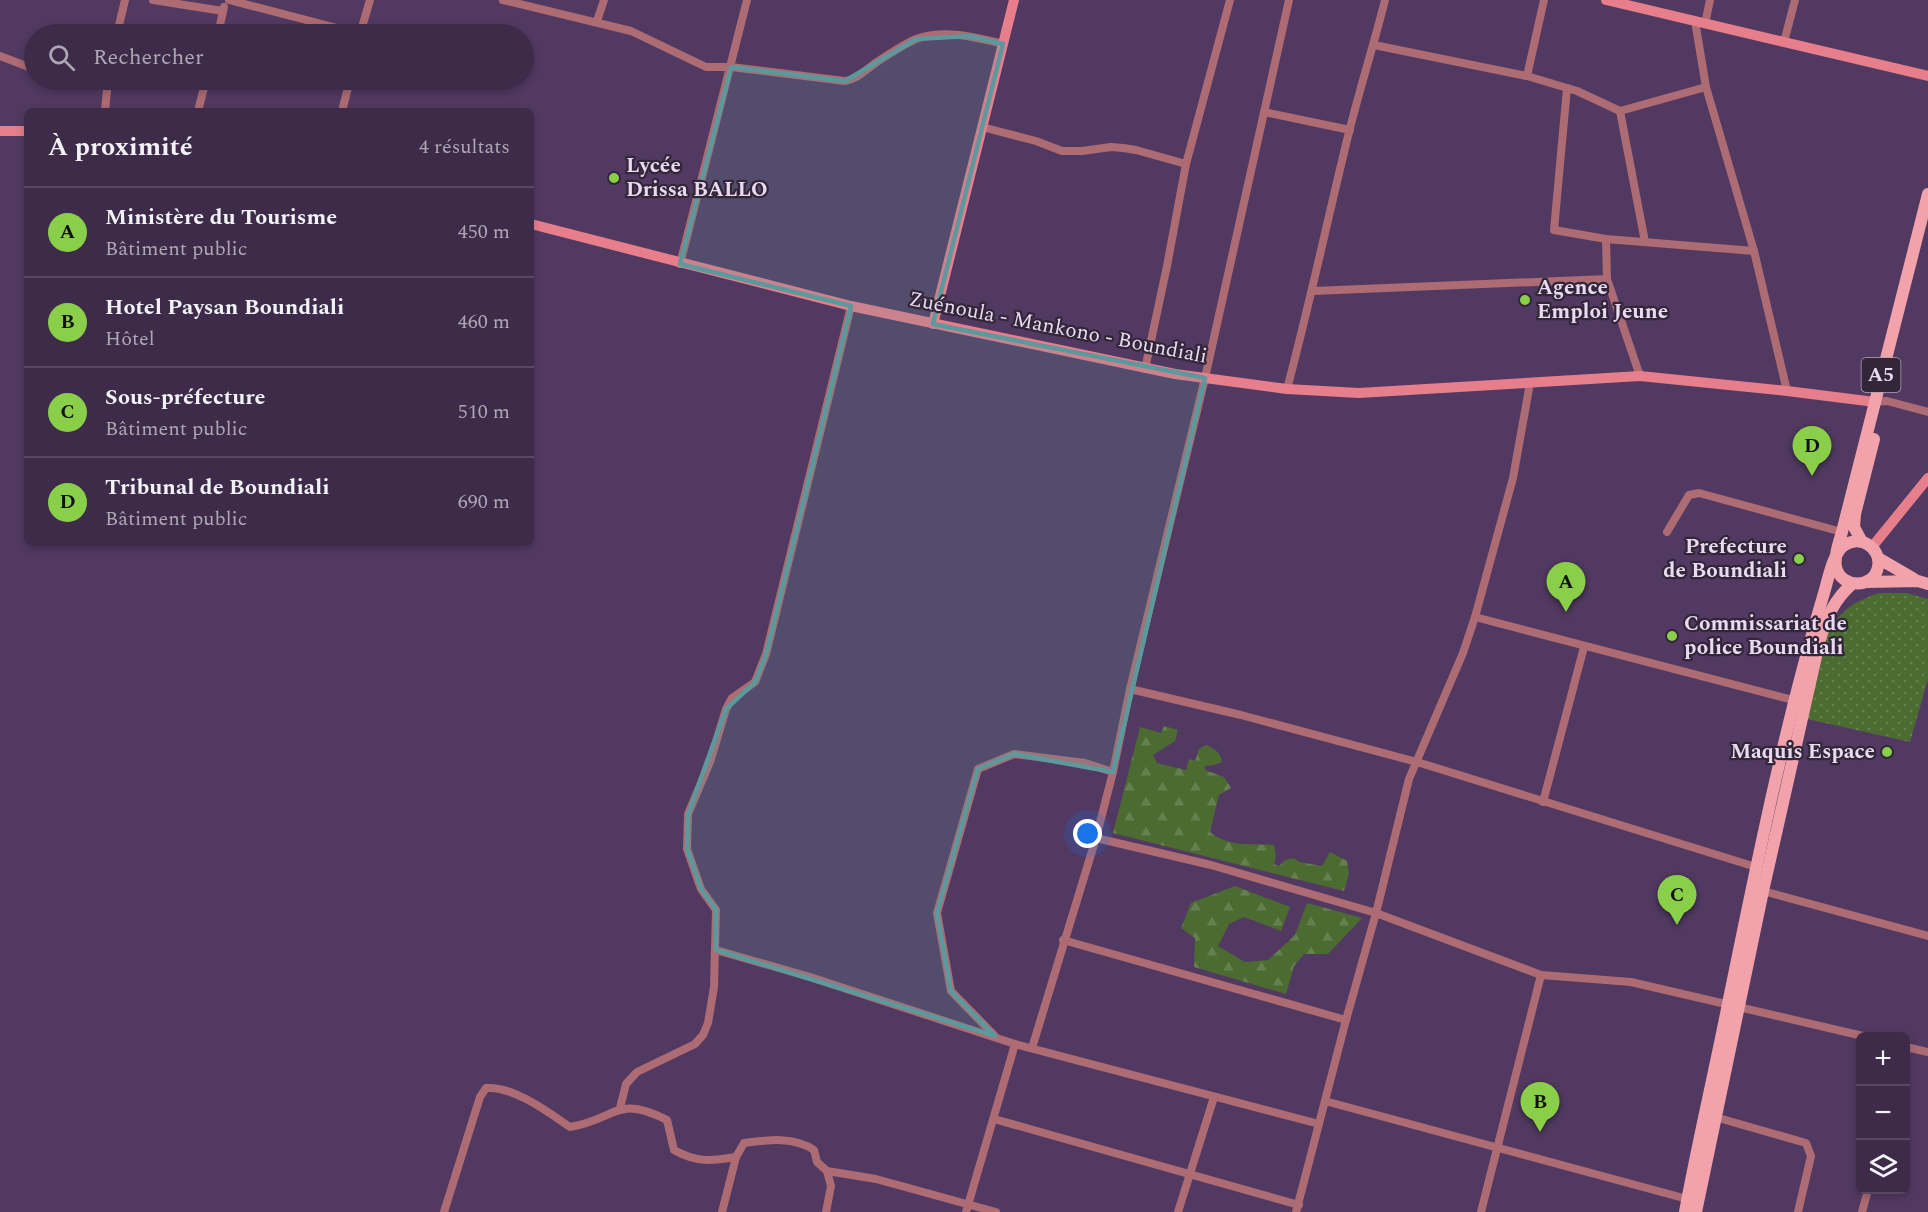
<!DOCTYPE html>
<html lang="fr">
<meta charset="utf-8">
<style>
body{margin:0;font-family:Spectral,serif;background:#493753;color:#f1f3f6}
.controls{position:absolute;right:18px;bottom:18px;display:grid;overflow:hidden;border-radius:9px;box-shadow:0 3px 9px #0003}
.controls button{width:54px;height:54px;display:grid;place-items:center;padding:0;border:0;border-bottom:2px solid #574761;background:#3e2b49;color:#f1f3f6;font:30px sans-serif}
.you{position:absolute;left:1088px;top:834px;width:21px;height:21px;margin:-15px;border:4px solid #fff;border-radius:50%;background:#1a73e8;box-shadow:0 0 0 9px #1a73e833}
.badge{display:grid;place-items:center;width:39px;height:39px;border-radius:50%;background:#89cf49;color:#111;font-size:20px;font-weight:700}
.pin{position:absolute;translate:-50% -50px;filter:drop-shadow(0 2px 3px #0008)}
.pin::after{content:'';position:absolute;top:32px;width:21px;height:18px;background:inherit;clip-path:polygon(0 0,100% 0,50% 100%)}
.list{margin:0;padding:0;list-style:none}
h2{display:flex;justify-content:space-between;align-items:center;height:78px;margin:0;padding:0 24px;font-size:26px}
h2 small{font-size:20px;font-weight:400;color:#ada7b4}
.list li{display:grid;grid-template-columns:39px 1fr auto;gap:18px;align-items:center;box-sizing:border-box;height:90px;padding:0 24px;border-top:2px solid #574761}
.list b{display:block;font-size:22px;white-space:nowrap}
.list p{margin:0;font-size:20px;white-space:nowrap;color:#ada7b4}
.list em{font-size:20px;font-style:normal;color:#ada7b4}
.icon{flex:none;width:33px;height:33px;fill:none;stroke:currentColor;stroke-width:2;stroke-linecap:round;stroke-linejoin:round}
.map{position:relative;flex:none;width:1928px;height:1212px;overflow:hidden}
.search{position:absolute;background:#3e2b49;box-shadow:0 3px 9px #0003;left:24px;top:24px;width:510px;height:66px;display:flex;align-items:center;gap:15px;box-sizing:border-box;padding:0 21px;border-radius:33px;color:#ada7b4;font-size:22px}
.panel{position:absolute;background:#3e2b49;box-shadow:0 3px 9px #0003;left:24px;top:108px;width:510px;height:438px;border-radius:9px}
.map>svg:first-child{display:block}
</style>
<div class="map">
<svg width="1928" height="1212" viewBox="0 0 1928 1212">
<defs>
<pattern id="grass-dots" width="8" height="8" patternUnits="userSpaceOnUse" patternTransform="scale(1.5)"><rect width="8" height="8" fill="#4b6b31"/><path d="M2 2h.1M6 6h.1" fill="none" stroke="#65804f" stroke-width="1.8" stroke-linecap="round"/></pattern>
<pattern id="forest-firs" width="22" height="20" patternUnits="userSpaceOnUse" patternTransform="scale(1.5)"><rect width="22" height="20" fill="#4b6b31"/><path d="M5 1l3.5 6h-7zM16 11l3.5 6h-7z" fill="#65804f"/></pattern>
</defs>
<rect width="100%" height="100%" fill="#523961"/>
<path fill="url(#grass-dots)" d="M1878,593H1907L1928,599V679L1910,742L1803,718C1812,678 1816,631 1852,605C1860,600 1869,597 1878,593Z"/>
<g fill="url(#forest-firs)">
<path d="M1164,726L1178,730L1175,741L1153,755L1157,763L1186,770L1189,759L1195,761L1199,749L1206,745C1215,749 1220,752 1222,762L1214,765L1205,766V770L1224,777L1231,788L1219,795L1210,832C1229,848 1251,843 1274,845L1276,856L1274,864L1279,866L1285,860L1294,858L1299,862L1322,866L1330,852L1347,861L1349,874L1344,891L1113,833L1140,727L1161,733Z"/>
<path d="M1235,886L1290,907L1281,931L1244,917L1229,924L1218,946L1245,962L1268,960L1295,935L1307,903L1362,918L1328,954H1304L1294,966L1286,994L1194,967L1195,938L1181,928L1191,903Z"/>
</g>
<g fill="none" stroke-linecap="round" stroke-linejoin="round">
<g stroke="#ad6b73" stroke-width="8">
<path d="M153,0L223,11"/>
<path d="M229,0L360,34"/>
<path d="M503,0L631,31L706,67H731L845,81C859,79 868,67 880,60C891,53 904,44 916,39C944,29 975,37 1003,44"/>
<path d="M597,21L604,0"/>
<path d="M1695,21L1706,87L1754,251L1787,391"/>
<path d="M1705,24L1710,0"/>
<path d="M117,34L125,0"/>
<path d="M218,34L224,7"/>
<path d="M360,34L370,0"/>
<path d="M1784,42L1795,0"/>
<path d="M1374,45L1527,76L1577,91L1620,111L1706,87"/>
<path d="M0,56L34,69"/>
<path d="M1527,76L1544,0"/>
<path d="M81,80L106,87"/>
<path d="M1567,88L1554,230L1606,239L1754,251"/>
<path d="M105,111L108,80"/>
<path d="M198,111L206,80"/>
<path d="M342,111L350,80"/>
<path d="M1620,111L1645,242"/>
<path d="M1264,112L1350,130"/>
<path d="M982,127L1036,141L1062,151H1082L1111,147L1123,148L1136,150L1186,164"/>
<path d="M1606,239L1607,279"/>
<path d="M680,264L747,0"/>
<path d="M1313,291L1607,279L1640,376"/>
<path d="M1145,369L1167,266L1186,164L1230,0"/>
<path d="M1287,389C1310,303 1328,217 1349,132C1360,88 1374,44 1385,0"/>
<path d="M1875,402L1887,401L1928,412"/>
<path d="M1667,532L1689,495L1699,493L1842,532"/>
<path d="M1475,617L1797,701"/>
<path d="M1130,689L1241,715L1417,762L1756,867"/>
<path d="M1543,802L1584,647"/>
<path d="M1096,838L1211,865L1376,913L1541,975L1631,982L1863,1036"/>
<path d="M1759,890L1928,936"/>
<path d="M1063,940L1346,1020"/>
<path d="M716,950L810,977L1015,1044L1319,1124"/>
<path d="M994,1035L951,991L937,913L978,769L1014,754L1085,763L1113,772"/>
<path d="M1906,1047L1928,1052"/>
<path d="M1032,1048L1096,838L1113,772L1130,689L1205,378L1289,0"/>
<path d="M1325,1101L1691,1200"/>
<path d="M620,1108L626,1084L637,1072L695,1044L703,1035L708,1023L714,987L716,910L701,889L687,849L688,814L710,762L726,709L732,698L755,682L766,654L851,306"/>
<path d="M1715,1117L1806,1143L1811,1156L1798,1212"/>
<path d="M994,1119L1299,1205"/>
<path d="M444,1212L480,1097L486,1088C514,1086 548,1112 570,1127C617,1119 616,1094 667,1120L674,1150C697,1163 712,1161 736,1157"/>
<path d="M722,1212L736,1157L744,1143C767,1140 794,1136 814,1150L817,1162L827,1171L876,1179L996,1212"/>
<path d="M826,1212L831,1186L827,1171"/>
<path d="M966,1212L1015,1044"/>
<path d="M1178,1212L1214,1097"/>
<path d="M1296,1212L1346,1020L1376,913L1409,779L1463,653L1475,617L1513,478L1530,383"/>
<path d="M1481,1212L1541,975"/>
<path d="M1862,1212L1868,1190"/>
</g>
<g stroke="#e67e8b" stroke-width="10">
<path d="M1606,0L1928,76"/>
<path d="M0,131H27"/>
<path d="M531,224L851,306L1175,374L1287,389L1359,393L1640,376L1787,391L1875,402"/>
<path d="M933,324L1014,0"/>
<path d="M1872,547L1928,478"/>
</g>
<g stroke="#f2a2aa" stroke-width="12">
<path d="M1862,542L1854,527L1855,514L1874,439"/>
<path d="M1878,558L1914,579"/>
<path d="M1867,582L1918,581L1928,584"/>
<path d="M1685,1212C1698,1141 1715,1070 1729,999C1757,863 1784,727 1824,593C1828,580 1832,557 1842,547C1858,533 1882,547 1878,567C1874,589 1841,589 1836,567C1834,556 1839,542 1842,532L1928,194"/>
<path d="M1696,1212L1763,891L1820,639C1828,616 1833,601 1852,584"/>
</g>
</g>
<path fill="#5b999c" fill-opacity="0.2" stroke="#5b999c" stroke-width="4.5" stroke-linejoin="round" d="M970,36L1003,44L933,324L1205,378L1113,772L1014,754L978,769L937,913L951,991L995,1036L716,950V910L701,889L687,849L688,814L726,709L755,682L766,654L851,306L680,264L731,67L845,81L916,39Z"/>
<g fill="#89cf49" stroke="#322638" stroke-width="2">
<circle cx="614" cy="178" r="6"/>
<circle cx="1525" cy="300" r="6"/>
<circle cx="1799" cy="559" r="6"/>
<circle cx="1672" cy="636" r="6"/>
<circle cx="1887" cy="752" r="6"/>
</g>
<g text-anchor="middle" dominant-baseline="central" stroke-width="4.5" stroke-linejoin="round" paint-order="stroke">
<rect fill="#322638" stroke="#b2a4ba" stroke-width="1.5" x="1861.5" y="358" width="39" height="34" rx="4.5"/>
<g font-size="20" font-weight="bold" fill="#e9daf2">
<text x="1881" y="375">A5</text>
</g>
<g font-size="21" font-weight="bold" fill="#e9daf2" stroke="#322638" text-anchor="start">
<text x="626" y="166">Lycée<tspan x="626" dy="24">Drissa BALLO</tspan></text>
<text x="1537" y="288">Agence<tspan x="1537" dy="24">Emploi Jeune</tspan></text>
<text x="1787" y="547" text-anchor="end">Prefecture<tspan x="1787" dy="24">de Boundiali</tspan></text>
<text x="1684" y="624">Commissariat de<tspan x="1684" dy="24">police Boundiali</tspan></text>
<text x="1875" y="752" text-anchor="end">Maquis Espace</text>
</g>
<g font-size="21" fill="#e9daf2" stroke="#322638">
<text transform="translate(1058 328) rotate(11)">Zuénoula - Mankono - Boundiali</text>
</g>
</g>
</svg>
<div class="controls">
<button>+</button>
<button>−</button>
<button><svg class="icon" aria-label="layers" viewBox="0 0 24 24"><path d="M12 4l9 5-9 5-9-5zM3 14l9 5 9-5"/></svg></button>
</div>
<div class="you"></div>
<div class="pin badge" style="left:1566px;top:612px">A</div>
<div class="pin badge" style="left:1540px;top:1132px">B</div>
<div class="pin badge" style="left:1677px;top:925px">C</div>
<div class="pin badge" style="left:1812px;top:476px">D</div>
<div class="search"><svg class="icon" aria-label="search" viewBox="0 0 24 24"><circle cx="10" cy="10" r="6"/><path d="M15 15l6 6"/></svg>Rechercher</div>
<section class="panel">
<h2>À proximité<small>4 résultats</small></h2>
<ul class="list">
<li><span class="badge">A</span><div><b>Ministère du Tourisme</b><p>Bâtiment public</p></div><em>450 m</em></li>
<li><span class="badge">B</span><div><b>Hotel Paysan Boundiali</b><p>Hôtel</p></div><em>460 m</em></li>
<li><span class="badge">C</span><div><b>Sous-préfecture</b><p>Bâtiment public</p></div><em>510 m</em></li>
<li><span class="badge">D</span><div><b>Tribunal de Boundiali</b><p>Bâtiment public</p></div><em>690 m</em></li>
</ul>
</section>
</div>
